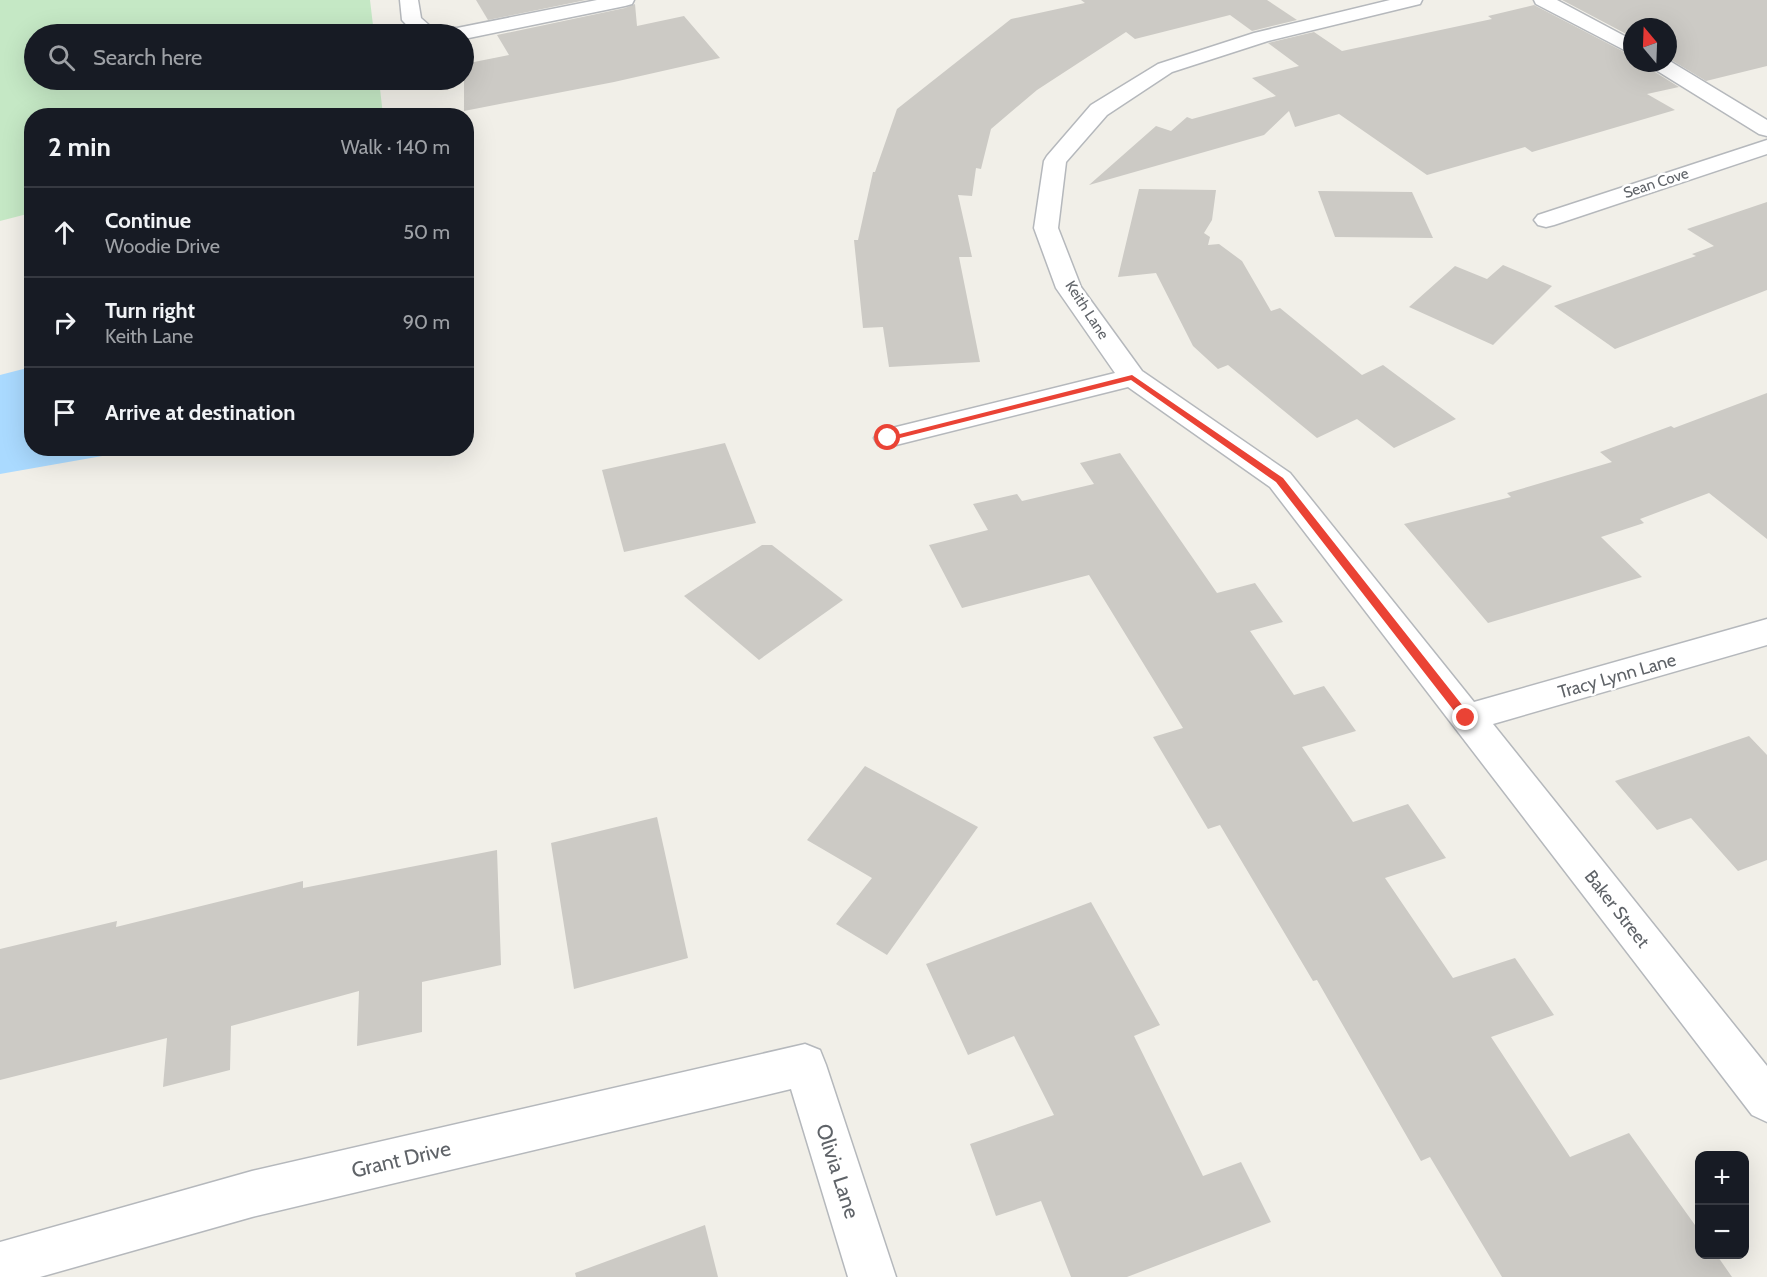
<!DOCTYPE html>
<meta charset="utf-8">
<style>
body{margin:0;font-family:Cabin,sans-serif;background:#20242c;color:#f1f3f6}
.controls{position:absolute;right:18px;bottom:18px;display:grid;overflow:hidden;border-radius:12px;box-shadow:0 6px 24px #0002}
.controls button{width:54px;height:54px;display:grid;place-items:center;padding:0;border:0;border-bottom:2px solid #363941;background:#171b24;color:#f1f3f6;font:30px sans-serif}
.compass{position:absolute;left:1623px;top:18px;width:54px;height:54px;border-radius:50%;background:#171b24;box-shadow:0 6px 24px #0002;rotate:341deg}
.stop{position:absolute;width:18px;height:18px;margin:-14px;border:4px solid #ea4335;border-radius:50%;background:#fff}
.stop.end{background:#ea4335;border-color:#fff;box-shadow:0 2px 6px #0008}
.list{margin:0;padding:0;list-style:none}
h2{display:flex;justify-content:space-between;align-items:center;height:78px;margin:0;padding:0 24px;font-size:26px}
h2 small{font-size:20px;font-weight:400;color:#9ea1a6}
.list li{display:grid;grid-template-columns:39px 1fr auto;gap:18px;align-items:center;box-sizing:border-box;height:90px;padding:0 24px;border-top:2px solid #363941}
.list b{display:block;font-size:22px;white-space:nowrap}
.list p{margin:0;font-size:20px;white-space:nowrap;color:#9ea1a6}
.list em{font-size:20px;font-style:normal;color:#9ea1a6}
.icon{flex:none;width:33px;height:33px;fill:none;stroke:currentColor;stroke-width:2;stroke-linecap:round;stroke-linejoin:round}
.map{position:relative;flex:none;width:1767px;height:1277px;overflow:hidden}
.search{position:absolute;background:#171b24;box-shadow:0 6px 24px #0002;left:24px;top:24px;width:450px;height:66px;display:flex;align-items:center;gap:15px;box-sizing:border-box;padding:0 21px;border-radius:33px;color:#9ea1a6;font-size:22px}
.panel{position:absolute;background:#171b24;box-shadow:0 6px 24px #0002;left:24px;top:108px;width:450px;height:348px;border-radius:24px}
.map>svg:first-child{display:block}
</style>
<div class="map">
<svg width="1767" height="1277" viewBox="0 0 1767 1277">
<rect width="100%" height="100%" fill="#f1efe8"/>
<path fill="#c5e8c5" d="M0,0H370L374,34H34V80H379L383,115L32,116L31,213L0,221Z"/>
<path fill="#aadaff" d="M31,367L32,448L142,449L0,474V375Z"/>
<g fill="#cccac5">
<path d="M476,0H586L488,20Z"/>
<path d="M1081,0H1267L1297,20L1252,31L1230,15L1135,39L1126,32L1037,90L991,129L981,169L976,168L972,196L958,195L972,257H959L980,362L889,367L883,327L863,328L854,240H858L873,172H875L897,109L1011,19L1085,3Z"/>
<path d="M1562,0H1767V66L1706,81L1668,58V27H1632V37Z"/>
<path d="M635,4L637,26L684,16L720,58L614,82L464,111V64L509,55L497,35L625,8Z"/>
<path d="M1534,5L1632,56V63H1646L1650,69L1679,87L1647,94L1675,110L1532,152L1525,147L1427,175L1339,114L1295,127L1289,111L1264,135L1089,185L1156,126L1171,131L1187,117L1192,119L1276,96L1252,78L1299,66L1268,43L1314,32L1342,51L1492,19L1488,16Z"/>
<path d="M1139,189L1216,190L1212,220L1204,233L1210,237L1208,245L1219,244L1242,261L1271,311L1280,308L1362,375L1383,365L1456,419L1394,448L1357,419L1317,438L1228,365L1218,369L1193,346L1156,273L1118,277Z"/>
<path d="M1318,191L1412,192L1433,238L1335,237Z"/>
<path d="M1767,202V290L1615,349L1554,306L1696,256L1692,254L1714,246L1687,229Z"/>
<path d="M1503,265L1552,286L1493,345L1409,307L1455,266L1487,279Z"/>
<path d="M1767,393V539L1709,493L1640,519L1644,523L1601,537L1642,577L1488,623L1404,524L1511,497L1507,493L1612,462L1600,452L1671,426L1674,428Z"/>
<path d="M725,443L756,523L624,552L602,470Z"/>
<path d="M1120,453L1217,593L1255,583L1283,622L1250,631L1294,695L1324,686L1356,731L1302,747L1353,822L1408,804L1446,858L1385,878L1453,978L1515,958L1554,1015L1491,1037L1570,1157L1629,1133L1700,1232V1254H1716L1732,1277H1502L1430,1157L1421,1161L1317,980L1313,981L1220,825L1208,829L1153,737L1183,728L1089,575L962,608L929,545L988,530L973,504L1017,494L1022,501L1094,484L1080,463Z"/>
<path d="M762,545H772L843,600L759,660L684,596Z"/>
<path d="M1749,736L1767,755V860L1738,871L1691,818L1657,830L1615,781Z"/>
<path d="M865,766L978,827L887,955L836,924L872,878L807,840Z"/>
<path d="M657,817L688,958L574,989L551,843Z"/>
<path d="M497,850L501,965L422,982V1032L357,1046L359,991L231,1026L230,1070L163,1087L167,1038L0,1080V949L117,921L116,927L303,881V888Z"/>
<path d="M1091,902L1160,1025L1134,1036L1203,1176L1241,1162L1271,1222L1127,1277H1071L1041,1201L996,1216L970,1144L1054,1115L1014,1036L968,1055L926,964Z"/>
<path d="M705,1225L718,1277H576L575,1273Z"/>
</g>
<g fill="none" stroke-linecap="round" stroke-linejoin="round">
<defs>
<g id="minor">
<path d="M400,0H418L421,18L430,26L457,28L597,0H634L632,4L625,6L464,39V34H415L402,20Z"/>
<path d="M1390,0H1422L1420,4L1268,41L1172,72L1107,115L1066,162L1058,228L1081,287L1142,371L1290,473L1474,702L1767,619V645L1493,724L1767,1066V1122L1752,1115L1270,487L1128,387L888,447L878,445L874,438L878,431L888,429L1115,373L1056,288L1034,228L1044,161L1047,156L1091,105L1158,64L1254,33Z"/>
<path d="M1534,0H1557L1632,40V54L1536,4Z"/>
<path d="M1668,60L1767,120V136L1759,134L1651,67L1648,63H1668Z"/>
<path d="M1767,140V154L1554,225L1546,227L1538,225L1534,220L1538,215Z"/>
<path d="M805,1044L820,1050L826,1065L896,1277H848L791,1089L252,1217L40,1277H0V1242L252,1171Z"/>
</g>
</defs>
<use href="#minor" stroke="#b5b8bc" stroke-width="3"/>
<use href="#minor" fill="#fff" fill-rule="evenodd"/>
</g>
<path fill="#ea4335" d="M1132,375L1283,478L1470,715V721H1462L1276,482L1131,380L888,441L884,438Z"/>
<g text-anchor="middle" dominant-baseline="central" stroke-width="5" stroke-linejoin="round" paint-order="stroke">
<g font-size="15" fill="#5f6368" stroke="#fff">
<text transform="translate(1656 183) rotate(-18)">Sean Cove</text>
<text transform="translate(1087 310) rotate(57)">Keith Lane</text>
</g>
<g font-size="18" fill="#5f6368" stroke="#fff">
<text transform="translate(1617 676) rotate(-16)">Tracy Lynn Lane</text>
<text transform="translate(1617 909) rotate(52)">Baker Street</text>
</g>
<g font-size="21" fill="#5f6368" stroke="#fff">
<text transform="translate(401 1159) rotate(-13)">Grant Drive</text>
<text transform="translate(838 1171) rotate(72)">Olivia Lane</text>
</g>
</g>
</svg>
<div class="controls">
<button>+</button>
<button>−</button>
</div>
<svg class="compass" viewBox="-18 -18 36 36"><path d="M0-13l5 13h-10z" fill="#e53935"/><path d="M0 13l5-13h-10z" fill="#9ea1a6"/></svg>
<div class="stop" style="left:888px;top:438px"></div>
<div class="stop end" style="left:1466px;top:718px"></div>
<div class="search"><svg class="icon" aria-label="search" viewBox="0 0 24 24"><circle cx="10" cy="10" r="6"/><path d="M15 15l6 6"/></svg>Search here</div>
<section class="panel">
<h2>2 min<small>Walk · 140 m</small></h2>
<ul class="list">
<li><svg class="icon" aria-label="ahead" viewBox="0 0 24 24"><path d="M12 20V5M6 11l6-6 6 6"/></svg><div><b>Continue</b><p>Woodie Drive</p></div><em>50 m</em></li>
<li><svg class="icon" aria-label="right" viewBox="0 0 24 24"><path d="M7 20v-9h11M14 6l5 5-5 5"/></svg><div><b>Turn right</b><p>Keith Lane</p></div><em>90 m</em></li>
<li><svg class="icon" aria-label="arrive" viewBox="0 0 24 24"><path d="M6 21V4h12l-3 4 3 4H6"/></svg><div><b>Arrive at destination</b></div></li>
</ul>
</section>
</div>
